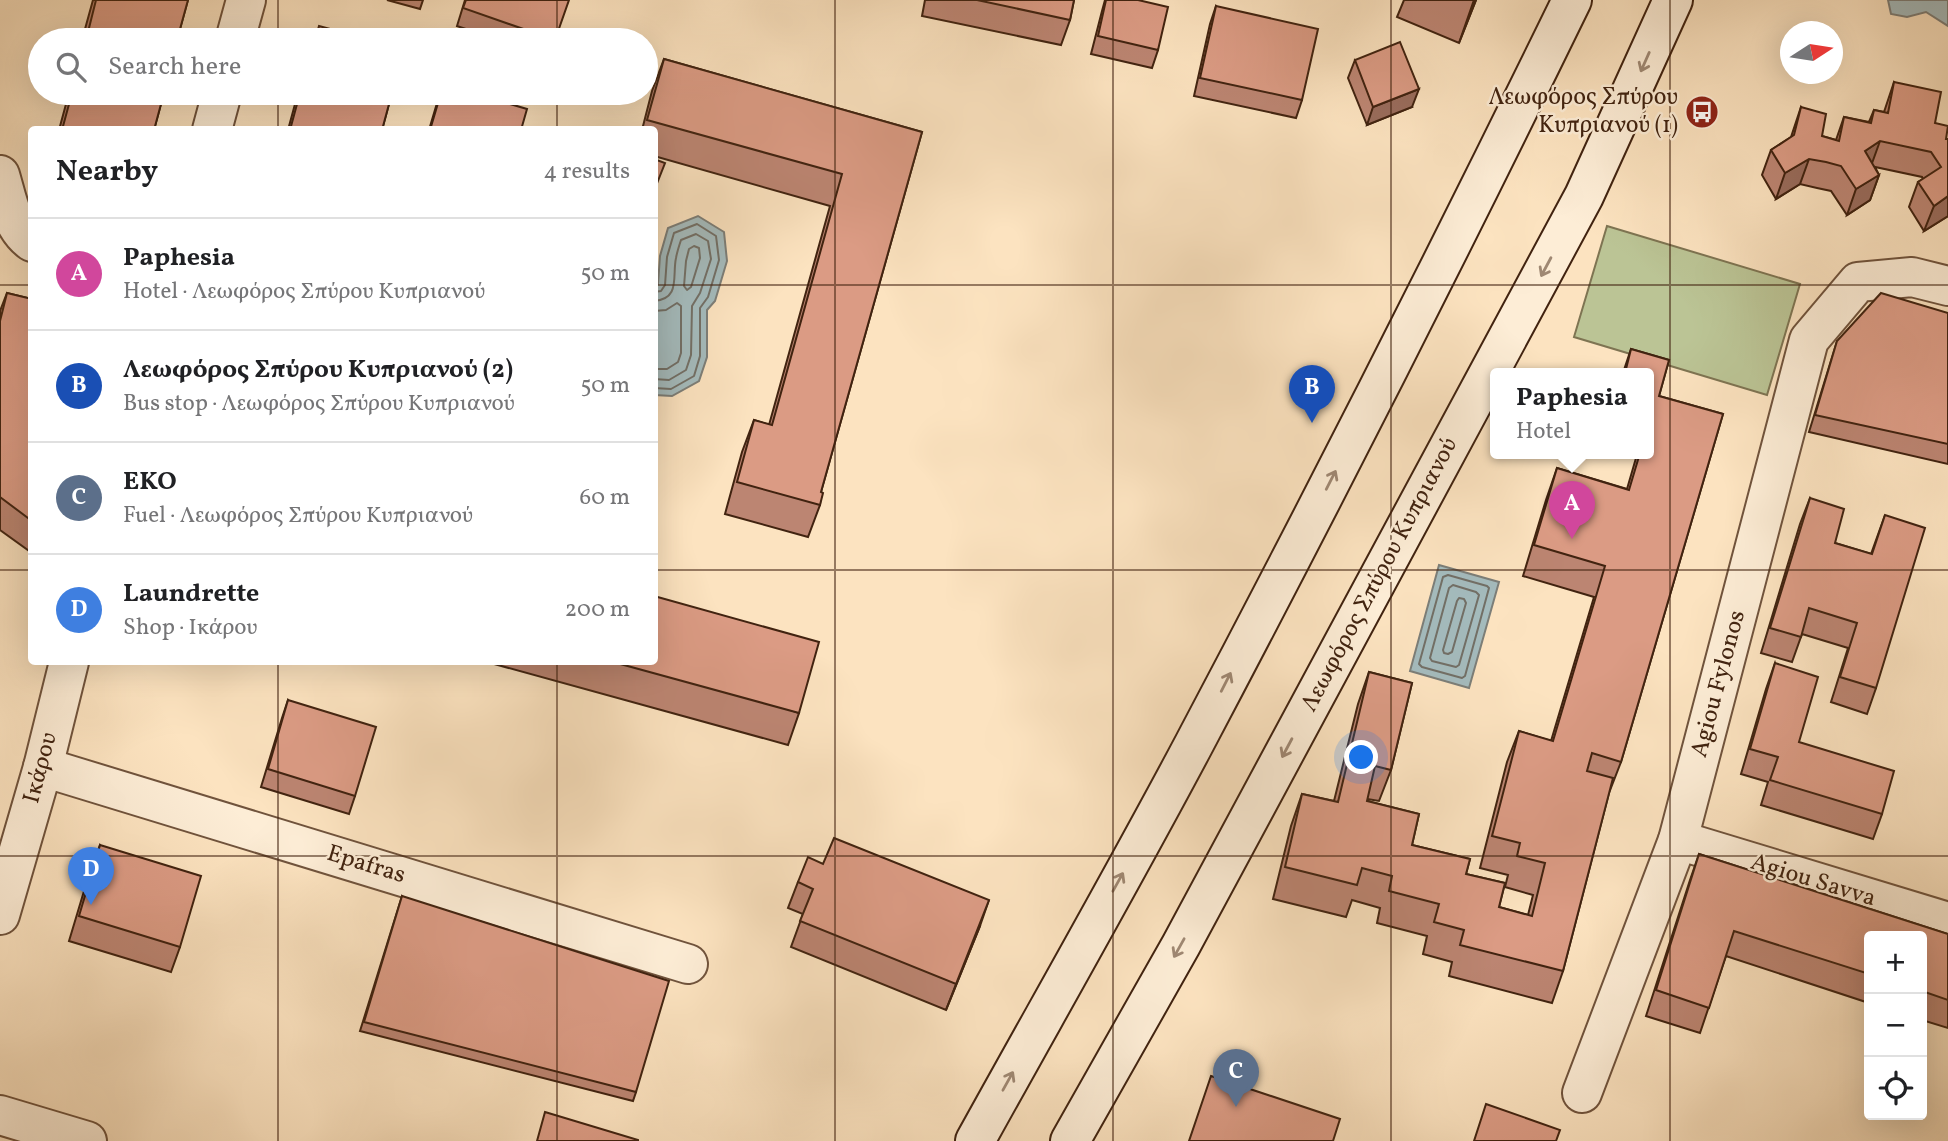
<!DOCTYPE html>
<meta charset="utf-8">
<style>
body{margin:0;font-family:Vollkorn,serif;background:#f2f2f2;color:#202124}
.controls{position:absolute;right:21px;bottom:21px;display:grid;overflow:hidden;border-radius:7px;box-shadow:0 7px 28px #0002}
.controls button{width:63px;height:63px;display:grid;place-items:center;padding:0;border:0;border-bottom:2px solid #e0e0e0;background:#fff;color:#202124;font:35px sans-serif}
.compass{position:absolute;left:1780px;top:21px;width:63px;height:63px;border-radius:50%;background:#fff;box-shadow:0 7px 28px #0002;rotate:78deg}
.you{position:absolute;left:1362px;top:758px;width:24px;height:24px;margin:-18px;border:5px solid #fff;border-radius:50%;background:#1a73e8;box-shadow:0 0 0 10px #1a73e833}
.badge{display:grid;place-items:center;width:46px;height:46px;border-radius:50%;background:#111827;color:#fff;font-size:23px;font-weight:700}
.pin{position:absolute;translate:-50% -58px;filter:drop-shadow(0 2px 4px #0008)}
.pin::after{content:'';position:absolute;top:37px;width:24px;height:21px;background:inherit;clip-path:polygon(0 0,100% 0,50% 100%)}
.popup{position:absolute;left:1490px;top:368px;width:164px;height:91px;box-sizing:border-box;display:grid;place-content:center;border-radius:7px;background:#fff;filter:drop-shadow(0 2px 5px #0005);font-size:23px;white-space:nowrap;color:#757577}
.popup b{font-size:26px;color:#202124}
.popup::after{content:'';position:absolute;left:50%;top:100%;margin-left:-14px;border:14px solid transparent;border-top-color:#fff}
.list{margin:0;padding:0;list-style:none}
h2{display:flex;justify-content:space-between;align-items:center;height:91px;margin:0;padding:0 28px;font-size:30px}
h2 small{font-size:23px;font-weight:400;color:#757577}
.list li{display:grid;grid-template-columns:46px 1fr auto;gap:21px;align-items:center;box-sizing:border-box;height:112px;padding:0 28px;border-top:2px solid #e0e0e0}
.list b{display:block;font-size:26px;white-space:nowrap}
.list p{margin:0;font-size:23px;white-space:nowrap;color:#757577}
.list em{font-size:23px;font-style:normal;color:#757577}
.icon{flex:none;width:38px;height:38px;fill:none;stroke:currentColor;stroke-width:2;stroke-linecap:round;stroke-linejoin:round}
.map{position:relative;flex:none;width:1948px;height:1141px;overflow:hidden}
.search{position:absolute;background:#fff;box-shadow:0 7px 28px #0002;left:28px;top:28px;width:630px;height:77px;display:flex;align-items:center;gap:18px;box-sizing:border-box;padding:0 24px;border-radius:38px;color:#757577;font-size:26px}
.panel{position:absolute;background:#fff;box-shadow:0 7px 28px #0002;left:28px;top:126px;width:630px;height:539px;border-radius:7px}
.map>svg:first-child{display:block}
</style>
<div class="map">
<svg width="1948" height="1141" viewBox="0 0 1948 1141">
<rect width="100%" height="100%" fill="#fce3c0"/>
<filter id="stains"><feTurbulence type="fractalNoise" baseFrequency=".00286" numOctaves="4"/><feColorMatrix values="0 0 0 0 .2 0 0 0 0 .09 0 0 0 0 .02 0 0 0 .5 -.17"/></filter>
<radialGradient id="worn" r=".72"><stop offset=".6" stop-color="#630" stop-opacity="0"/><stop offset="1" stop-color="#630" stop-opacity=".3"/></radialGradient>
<path fill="#bbc495" stroke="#7e7452" stroke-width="2" d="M1607,226L1800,284L1767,395L1574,337Z"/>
<g fill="#a4bbbd" stroke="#7c7e78" stroke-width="2">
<path d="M1888,0H1948V26L1926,12L1907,17L1891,14Z"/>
<path d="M698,216L724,232L727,261L715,301L707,310V357L699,381L672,396L655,395L654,289L658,284L660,256L668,228Z"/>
<path d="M1439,565L1499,582L1469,688L1410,671Z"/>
</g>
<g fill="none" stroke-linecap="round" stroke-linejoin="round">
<g stroke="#726f66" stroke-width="2">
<path d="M694,246L699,248L700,258L691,287L687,290L684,286L686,261L689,249Z"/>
<path d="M654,292L661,291L665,285L667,257L674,233L697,224L716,236L719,260L708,297L700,308V356L694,376L671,389L654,388"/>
<path d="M654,301C681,299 672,276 676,258C677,252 679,246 681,240L696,234L708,241L711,259L700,293L692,306L691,355L686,370L669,380L654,379"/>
<path d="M654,311L666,310L677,303L681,306V353L678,362L667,369H654"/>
<path d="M1448,575L1487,586L1489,588L1465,676L1462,678L1422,667L1419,664L1443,577Z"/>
<path d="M1453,585L1476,592L1479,595L1459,665L1456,667L1432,661L1430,658L1449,588Z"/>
<path d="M1459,598L1464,599L1466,603L1452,652L1448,654L1444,653L1443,650L1457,601Z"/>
</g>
<defs>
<g id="minor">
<path d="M0,175C7,198 11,227 32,242"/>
<path d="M43,767L688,964"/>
<path d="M1678,840L1948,922"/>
<path d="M1582,1093L1678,840L1809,340L1858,282L1912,277L1948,286"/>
<path d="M0,1115L87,1141"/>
</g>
<g id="tertiary">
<path d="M235,40L246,0"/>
<path d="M212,130L222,93"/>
<path d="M0,915L43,767L69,662"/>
</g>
<g id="secondary">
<path d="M975,1141C1048,1009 1123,878 1194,744C1324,498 1450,250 1572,0"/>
<path d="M1070,1141L1181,945L1584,196L1673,0"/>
</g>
</defs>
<use href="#minor" stroke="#70533c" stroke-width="42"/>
<use href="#tertiary" stroke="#70533c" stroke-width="42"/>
<use href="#secondary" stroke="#412310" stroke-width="42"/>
<use href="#minor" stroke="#fdedd6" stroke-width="38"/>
<use href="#tertiary" stroke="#fdedd6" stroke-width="38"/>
<use href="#secondary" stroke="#fdedd6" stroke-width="38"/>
</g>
<g fill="#bc8572" stroke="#412310" stroke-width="2">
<path d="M93,0H188L177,40H82Z"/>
<path d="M387,0H423L420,9Z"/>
<path d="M465,0L555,40H498L457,26Z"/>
<path d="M925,0H1074L1070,20L1061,45L922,16Z"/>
<path d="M1105,0H1138L1158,50L1152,68L1091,54L1102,11Z"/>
<path d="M1404,0H1476L1459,43L1397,17Z"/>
<path d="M1216,6L1302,100L1296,118L1194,96L1210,24Z"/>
<path d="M664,59L922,132L821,492L820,505L808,537L725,514L742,452L754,420L769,425L830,206L654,156V130H642L652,91Z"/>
<path d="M1355,60L1412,107L1367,125L1348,78Z"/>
<path d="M1894,82L1935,123L1946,139H1948V216L1924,231L1909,207L1918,182L1923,179L1922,177L1875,167L1879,175L1870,200L1847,215L1831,191L1817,188L1800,184L1776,199L1762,175L1771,150L1791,137L1801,107L1822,136L1836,140L1844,117L1869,122L1874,110L1884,112Z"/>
<path d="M69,93H164L154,130H59Z"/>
<path d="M298,93H392L382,130H288Z"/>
<path d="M440,93H441L521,130H429Z"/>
<path d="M7,293L32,299V553L0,530V311Z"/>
<path d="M1948,313V464L1809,432L1837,341Z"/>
<path d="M1631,349L1669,360L1659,396L1723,414L1621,762L1609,793L1563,971L1552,1003L1449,976L1452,962L1423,954L1427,936L1377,923L1380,908L1352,900L1346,917L1273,899L1291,826L1302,794L1334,801L1358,704L1369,672L1412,683L1391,770L1379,801L1367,799V801L1419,814L1412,845L1470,859L1466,874L1505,883L1499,907L1528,915L1533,895L1505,887L1508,875L1480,868L1507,762L1519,731L1551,741L1594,597L1523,576L1546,500L1557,468L1627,489L1636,458L1622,453H1649V373H1623Z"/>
<path d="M1810,498L1835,543L1871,554L1885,515L1876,688L1867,714L1831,702L1848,648L1802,634L1792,662L1761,653L1800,524Z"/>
<path d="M487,662H654L799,713L788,745Z"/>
<path d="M1775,663L1799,742L1882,814L1873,839L1761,805L1768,782L1741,774L1766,689Z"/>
<path d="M288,700L355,796L349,814L261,787L282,718Z"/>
<path d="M100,845L180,947L171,972L69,941L90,871Z"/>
<path d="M1699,854L1948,934V1028L1922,1020V936H1869V1003L1726,956L1700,1033L1646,1016L1690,880Z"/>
<path d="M823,864L980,926L946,1010L791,947L803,914L788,908L798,882Z"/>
<path d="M402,896L636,1092L633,1101L360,1031Z"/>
</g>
<g fill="#996c5c" stroke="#412310" stroke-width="2">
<path d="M1474,0H1476L1459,43Z"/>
<path d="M1419,89L1412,107L1367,125L1373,107Z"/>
<path d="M1880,141L1871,166L1865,151Z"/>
<path d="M1809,159L1800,184L1776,199L1785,173Z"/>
<path d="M1879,175L1870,200L1847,215L1856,189Z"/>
<path d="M1948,196V216L1924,231L1934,206Z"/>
<path d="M989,900L980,926L946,1010L956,984Z"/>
</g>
<g fill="#db9b84" stroke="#412310" stroke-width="2">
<path d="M96,0H188L177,40H86Z"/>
<path d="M466,0H569L555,40L463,8Z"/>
<path d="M977,0H1074L1070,20Z"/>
<path d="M1106,0H1138L1168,7L1158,50L1098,36Z"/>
<path d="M1216,6L1318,29L1302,100L1200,78Z"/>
<path d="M319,26L371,40H315Z"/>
<path d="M1400,42L1419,89L1373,107L1355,60Z"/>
<path d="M664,59L922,132L821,492L823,493L820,505L737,482L754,420L772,425L842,174L647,120Z"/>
<path d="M1894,82L1941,92L1935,123L1948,126L1946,139H1948V196L1934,206L1918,182L1941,167L1931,152L1880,141L1865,151L1879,175L1856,189L1841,166L1826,162L1809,159L1785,173L1771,150L1794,135L1801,107L1826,114L1822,136L1839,141L1844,117L1871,123L1874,110L1888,113Z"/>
<path d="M72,93H164L154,130H62Z"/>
<path d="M300,93H392L382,130H290Z"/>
<path d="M441,93H473L527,109L521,130H430Z"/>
<path d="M654,159L665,163L654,191Z"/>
<path d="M7,293L32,299V521L0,497V321Z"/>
<path d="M1881,293L1948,313V444L1815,415L1837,341Z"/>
<path d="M1631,349L1669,360L1659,396L1723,414L1621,762L1592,753L1587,771L1613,778L1563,971L1460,945L1464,930L1434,922L1439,904L1389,891L1392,876L1362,868L1357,885L1285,867L1302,794L1338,802L1369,672L1412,683L1391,770L1375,766L1367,801L1419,814L1412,845L1470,859L1466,874L1505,883L1499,907L1532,916L1545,863L1517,856L1520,843L1492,836L1519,731L1553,741L1605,566L1534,545L1557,468L1629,490L1640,453H1649V373H1625Z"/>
<path d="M1810,498L1844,509L1835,543L1872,554L1885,515L1925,528L1876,688L1840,677L1857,623L1809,608L1801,637L1770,628Z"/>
<path d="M654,596L819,642L799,713L613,662H654Z"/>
<path d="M1775,663L1818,677L1799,742L1894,771L1882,814L1770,780L1778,757L1750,749Z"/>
<path d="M288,700L376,727L355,796L268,769Z"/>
<path d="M834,838L989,900L956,984L800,921L813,889L798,882L808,857L823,864Z"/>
<path d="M100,845L201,876L180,947L79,916Z"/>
<path d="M1699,854L1948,934V1000L1922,991V936H1869V974L1734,931L1709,1008L1656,990Z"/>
<path d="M402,896L669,981L636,1092L364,1022Z"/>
<path d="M1211,1076L1340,1119L1333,1141H1189Z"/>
<path d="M1486,1104L1560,1130L1556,1141H1474Z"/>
<path d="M545,1112L638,1140V1141H537Z"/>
</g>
<defs><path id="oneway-shaft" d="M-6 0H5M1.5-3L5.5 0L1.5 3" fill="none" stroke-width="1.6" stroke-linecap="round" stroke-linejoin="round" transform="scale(1.75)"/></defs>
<g stroke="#9f8873">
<use href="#oneway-shaft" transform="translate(1645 62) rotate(114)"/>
<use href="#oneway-shaft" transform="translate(1546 267) rotate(118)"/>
<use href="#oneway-shaft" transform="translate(1331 480) rotate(-63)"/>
<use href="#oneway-shaft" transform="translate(1226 682) rotate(-63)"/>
<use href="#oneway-shaft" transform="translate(1287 748) rotate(118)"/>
<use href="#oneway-shaft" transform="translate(1118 882) rotate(-61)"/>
<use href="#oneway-shaft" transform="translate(1179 948) rotate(119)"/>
<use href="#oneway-shaft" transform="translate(1008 1081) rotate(-61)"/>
</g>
<path fill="none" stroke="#412310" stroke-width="2" stroke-opacity="0.55" d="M278,0V40M557,0V40M835,0V1141M1113,0V1141M1391,0V1141M1670,0V1141M278,93V130M557,93V130M0,285H32M654,285H1948M0,570H32M654,570H1948M278,662V1141M557,662V1141M0,856H1948"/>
<defs>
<symbol id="bus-disc" viewBox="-11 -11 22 22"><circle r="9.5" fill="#8f2418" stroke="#fdedd6"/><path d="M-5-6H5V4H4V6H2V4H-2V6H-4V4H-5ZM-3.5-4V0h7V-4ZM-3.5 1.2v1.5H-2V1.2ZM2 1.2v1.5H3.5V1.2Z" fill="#fff"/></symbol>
</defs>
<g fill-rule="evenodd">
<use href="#bus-disc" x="1683" y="93" width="38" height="38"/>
</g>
<g text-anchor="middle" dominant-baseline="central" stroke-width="5" stroke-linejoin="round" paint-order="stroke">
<g font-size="24" fill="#412310" stroke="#fdedd6" text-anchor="end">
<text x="1678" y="98">Λεωφόρος Σπύρου<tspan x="1678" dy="28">Κυπριανού (1)</tspan></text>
</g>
<g font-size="24" fill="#412310" stroke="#fdedd6">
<text transform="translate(1380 575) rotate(-62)">Λεωφόρος Σπύρου Κυπριανού</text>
<text transform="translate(1719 684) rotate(-75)">Agiou Fylonos</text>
<text transform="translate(41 768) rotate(-75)">Ικάρου</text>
<text transform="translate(366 865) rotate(17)">Epafras</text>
<text transform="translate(1813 881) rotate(17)">Agiou Savva</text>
</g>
</g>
<rect width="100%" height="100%" filter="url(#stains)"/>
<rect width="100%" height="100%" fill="url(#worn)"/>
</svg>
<div class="controls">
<button>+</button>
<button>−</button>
<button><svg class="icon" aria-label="locate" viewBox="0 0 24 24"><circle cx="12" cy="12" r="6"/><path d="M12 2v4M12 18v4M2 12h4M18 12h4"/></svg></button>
</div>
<svg class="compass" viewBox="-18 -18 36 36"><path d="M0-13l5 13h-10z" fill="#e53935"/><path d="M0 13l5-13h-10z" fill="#757577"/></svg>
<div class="you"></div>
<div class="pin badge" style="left:1572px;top:539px;background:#d1479c">A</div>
<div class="popup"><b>Paphesia</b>Hotel</div>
<div class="pin badge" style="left:1312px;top:423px;background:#1a4fb4">B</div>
<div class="pin badge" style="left:1236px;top:1107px;background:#5c6f8a">C</div>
<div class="pin badge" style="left:91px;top:905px;background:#3f7fe0">D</div>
<div class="search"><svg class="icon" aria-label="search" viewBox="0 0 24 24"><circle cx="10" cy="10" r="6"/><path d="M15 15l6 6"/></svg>Search here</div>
<section class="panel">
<h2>Nearby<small>4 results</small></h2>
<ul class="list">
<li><span class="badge" style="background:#d1479c">A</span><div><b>Paphesia</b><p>Hotel · Λεωφόρος Σπύρου Κυπριανού</p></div><em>50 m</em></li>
<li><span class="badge" style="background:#1a4fb4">B</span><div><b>Λεωφόρος Σπύρου Κυπριανού (2)</b><p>Bus stop · Λεωφόρος Σπύρου Κυπριανού</p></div><em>50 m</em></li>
<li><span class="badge" style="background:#5c6f8a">C</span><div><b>EKO</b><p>Fuel · Λεωφόρος Σπύρου Κυπριανού</p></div><em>60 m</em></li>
<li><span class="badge" style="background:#3f7fe0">D</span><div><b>Laundrette</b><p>Shop · Ικάρου</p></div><em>200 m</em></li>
</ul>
</section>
</div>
